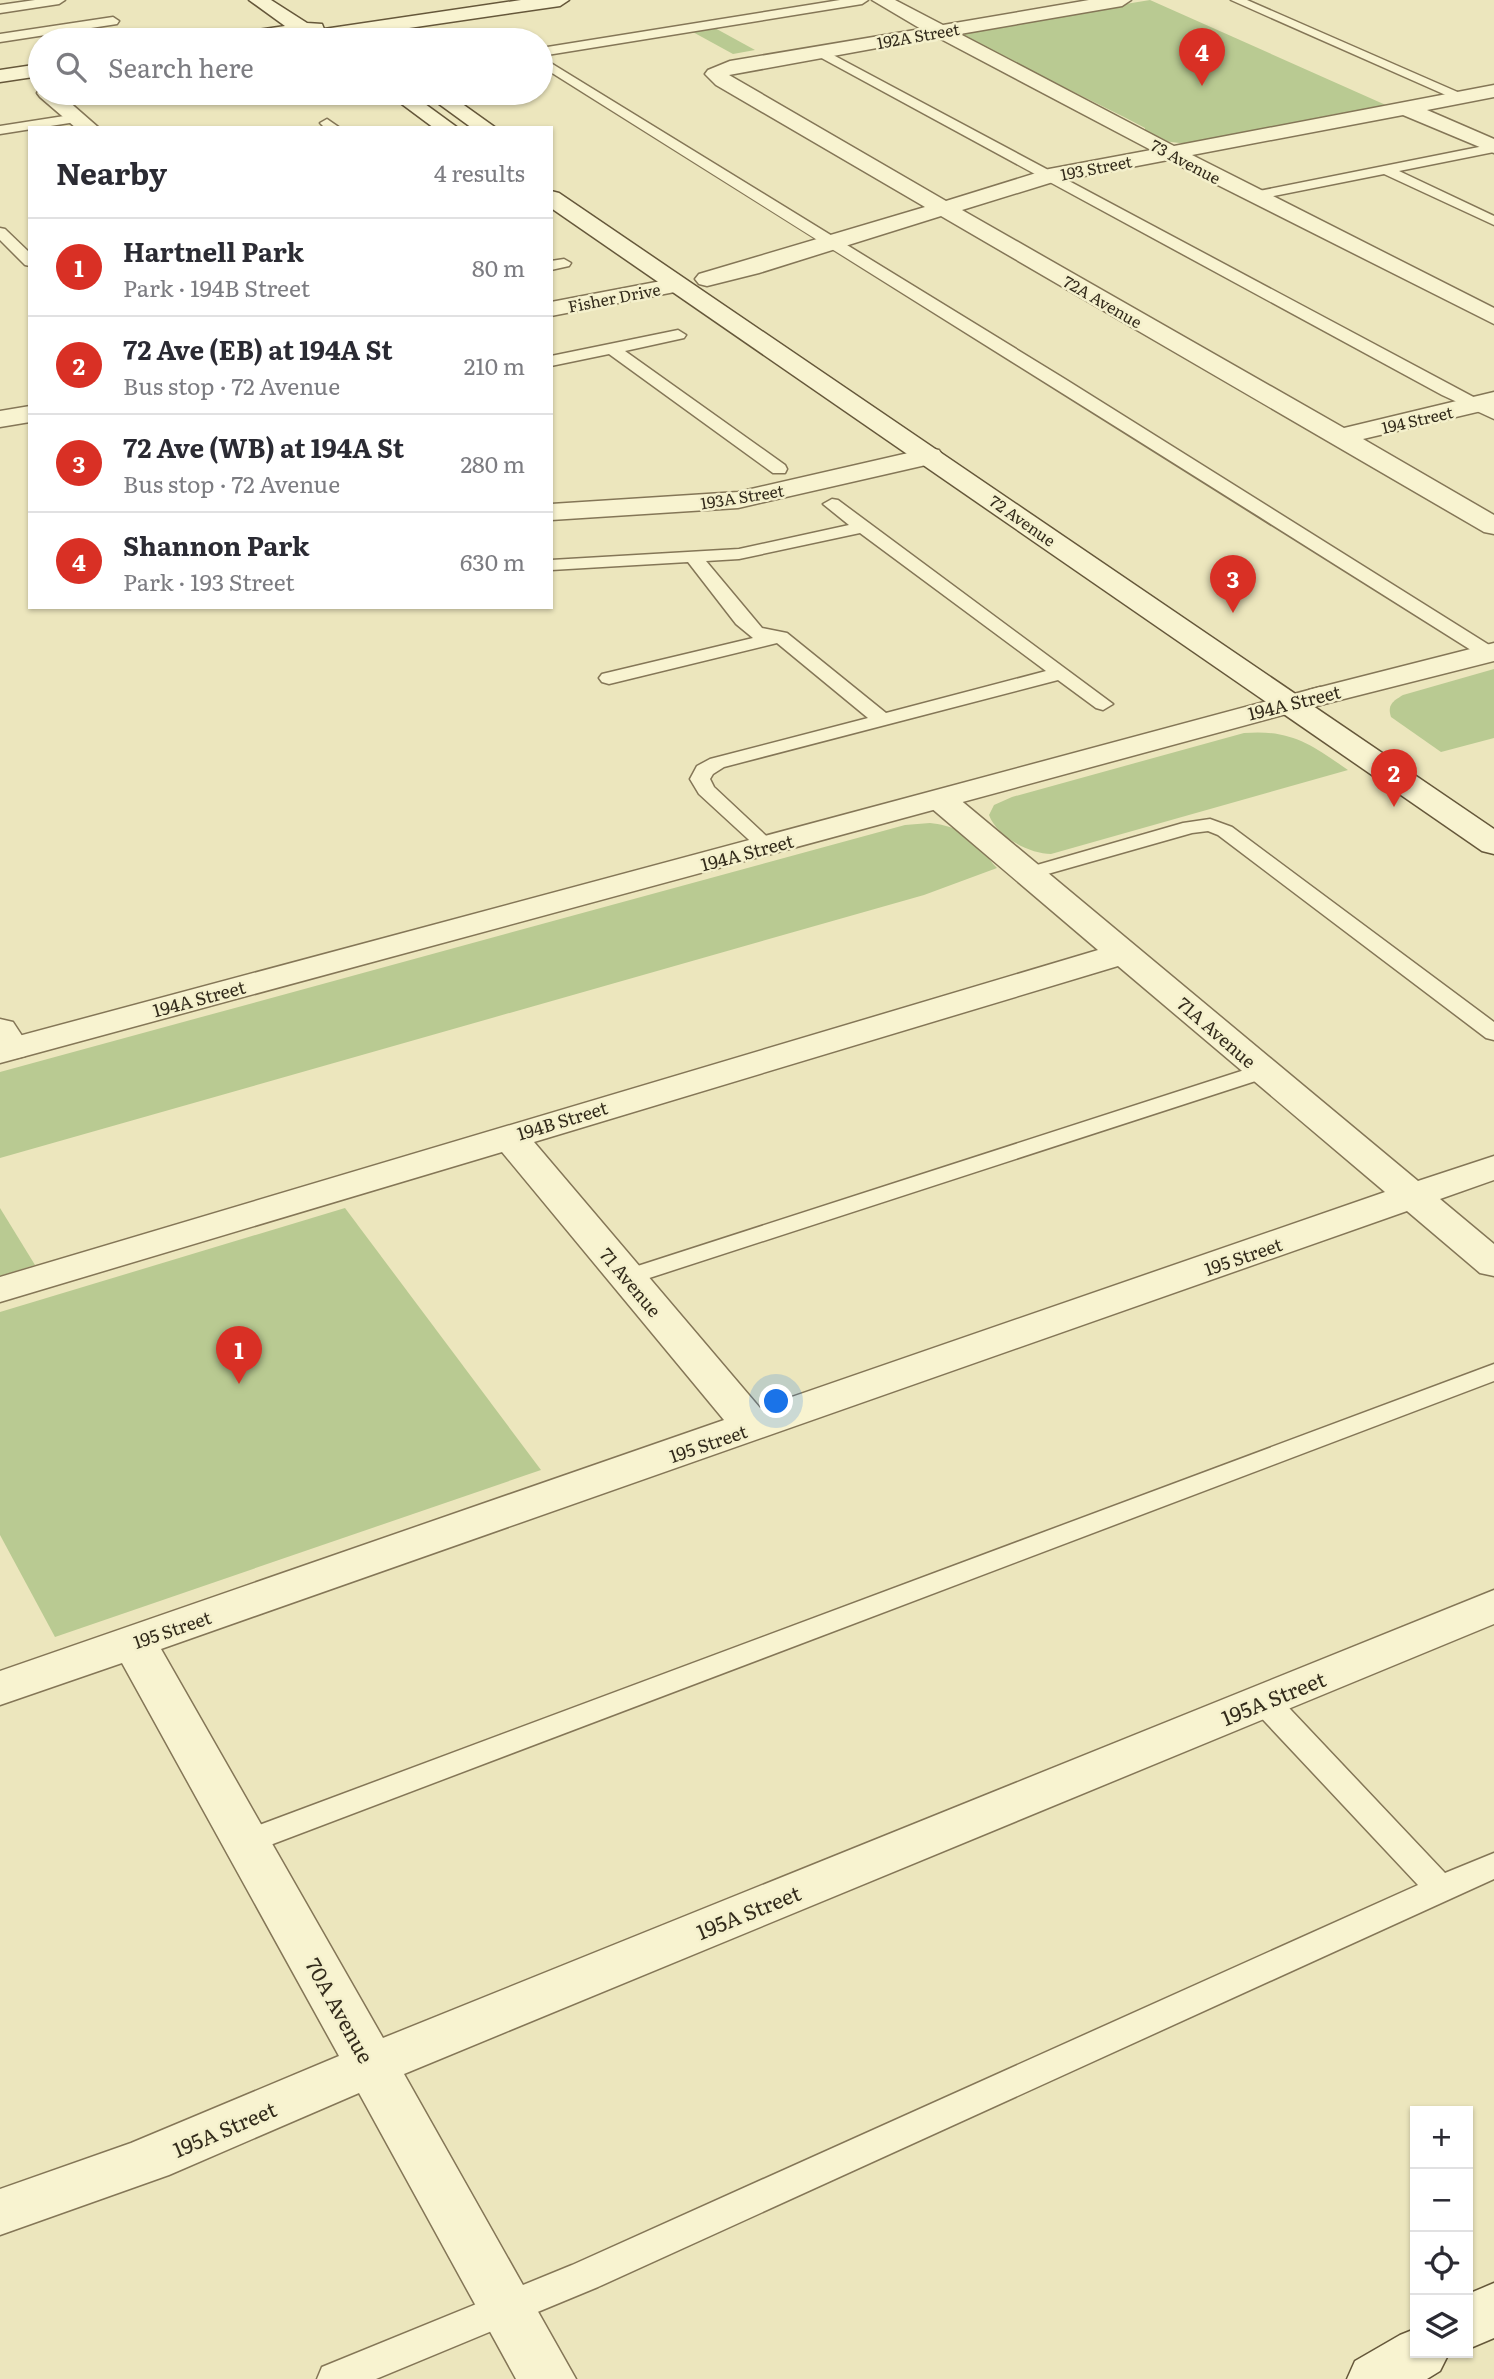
<!DOCTYPE html>
<meta charset="utf-8">
<style>
body{margin:0;font-family:Literata,serif;background:#f7f7f7;color:#2b2b33}
.controls{position:absolute;right:21px;bottom:21px;display:grid;overflow:hidden;border-radius:0px;box-shadow:0 2px 5px #0004}
.controls button{width:63px;height:63px;display:grid;place-items:center;padding:0;border:0;border-bottom:2px solid #e1e1e2;background:#fff;color:#2b2b33;font:35px sans-serif}
.you{position:absolute;left:777px;top:1402px;width:24px;height:24px;margin:-18px;border:5px solid #fff;border-radius:50%;background:#1a73e8;box-shadow:0 0 0 10px #1a73e833}
.badge{display:grid;place-items:center;width:46px;height:46px;border-radius:50%;background:#d93025;color:#fff;font-size:23px;font-weight:700}
.pin{position:absolute;translate:-50% -58px;filter:drop-shadow(0 2px 4px #0008)}
.pin::after{content:'';position:absolute;top:37px;width:24px;height:21px;background:inherit;clip-path:polygon(0 0,100% 0,50% 100%)}
.list{margin:0;padding:0;list-style:none}
h2{display:flex;justify-content:space-between;align-items:center;height:91px;margin:0;padding:0 28px;font-size:30px}
h2 small{font-size:23px;font-weight:400;color:#7c7c81}
.list li{display:grid;grid-template-columns:46px 1fr auto;gap:21px;align-items:center;box-sizing:border-box;height:98px;padding:0 28px;border-top:2px solid #e1e1e2}
.list b{display:block;font-size:26px;white-space:nowrap}
.list p{margin:0;font-size:23px;white-space:nowrap;color:#7c7c81}
.list em{font-size:23px;font-style:normal;color:#7c7c81}
.icon{flex:none;width:38px;height:38px;fill:none;stroke:currentColor;stroke-width:2;stroke-linecap:round;stroke-linejoin:round}
.map{position:relative;flex:none;width:1494px;height:2379px;overflow:hidden}
.search{position:absolute;background:#fff;box-shadow:0 2px 5px #0004;left:28px;top:28px;width:525px;height:77px;display:flex;align-items:center;gap:18px;box-sizing:border-box;padding:0 24px;border-radius:38px;color:#7c7c81;font-size:26px}
.panel{position:absolute;background:#fff;box-shadow:0 2px 5px #0004;left:28px;top:126px;width:525px;height:483px;border-radius:0px}
.map>svg:first-child{display:block}
</style>
<div class="map">
<svg width="1494" height="2379" viewBox="0 0 1494 2379">
<rect width="100%" height="100%" fill="#ece6bd"/>
<g fill="#b9ca92">
<path d="M1150,0L1388,106L1336,114L1188,144L1163,141L1145,131V128L1126,118L963,37L965,32L973,29Z"/>
<path d="M713,27L755,50L733,54L691,31Z"/>
<path d="M1494,669V738L1441,752L1391,717C1387,705 1393,701 1403,695Z"/>
<path d="M1244,733C1291,729 1312,745 1348,770L1051,854C1030,854 997,837 989,815L994,805L1012,797Z"/>
<path d="M930,823C950,825 971,833 984,851C988,857 991,862 997,868L924,895L0,1158V1072L905,825Z"/>
<path d="M0,1208L35,1265L0,1276Z"/>
<path d="M345,1208L541,1470L55,1637L0,1535V1312Z"/>
</g>
<g fill="none" stroke-linecap="round" stroke-linejoin="round">
<defs>
<g id="service">
<path d="M35,0H65L59,4L0,13V5Z"/>
<path d="M840,0H868L862,4L541,56V48Z"/>
<path d="M1231,0H1247L1469,97L1467,100H1457Z"/>
<path d="M113,17L119,21L117,24L0,42V34Z"/>
<path d="M820,48L1494,408V419L1442,395L816,55V49Z"/>
<path d="M541,57L1065,379L1494,648V657H1482C1169,459 854,264 541,66Z"/>
<path d="M77,114L82,115V121L0,134V126Z"/>
<path d="M327,119L340,128H325L320,123Z"/>
<path d="M1494,144V152L1399,171L1494,216V225L1384,174L1254,200L1247,196L1254,192Z"/>
<path d="M0,228L5,229L30,253V266L25,265L0,240Z"/>
<path d="M564,259L571,263L569,266L551,270V261Z"/>
<path d="M678,330L686,335L684,338L625,351L785,465L787,469L785,473H773L609,354L551,366V356Z"/>
<path d="M832,499L838,500L1113,704L1103,710L1096,708L1058,680L724,767L713,774L710,779L714,787L777,846L774,850H760L699,794L690,779L697,766L710,759L868,718L777,643L609,684L602,682L599,678L602,674L753,638L736,624L688,562L551,570V560L739,549L849,525L823,504ZM860,533L1046,671L886,713L787,633L762,628L706,561L739,559Z"/>
<path d="M1210,819L1232,827L1494,1022V1040L1486,1038L1218,835L1208,831L1192,833L1030,879L1023,877L1019,873L1023,869L1183,823Z"/>
<path d="M1263,1064L1271,1066L1275,1071L1271,1076L637,1282L628,1285L619,1282L615,1277L619,1272Z"/>
<path d="M1494,1364V1381L257,1850L246,1854L235,1850L230,1842L235,1834Z"/>
<path d="M1263,1689L1274,1692L1445,1873L1494,1853V1879L598,2287L376,2379H317L322,2367L572,2265L1418,1885L1252,1708L1248,1700L1252,1692Z"/>
</g>
<g id="minor">
<path d="M872,0H895L943,25L1089,0H1131L1122,6L960,34L1174,146L1494,85V97L1427,110L1494,139V153L1403,115L1192,155L1494,308V324L1168,160L1053,182L962,210L1344,428L1494,392V408L1363,439L1494,515V534L1484,532L941,216L759,273L707,286L699,284L695,279L699,274L925,207L716,85L705,74L708,70L730,61L921,29ZM937,37L1151,150L1049,169L946,201L729,75Z"/>
<path d="M40,89V93H59L99,128H76L40,97L37,93Z"/>
<path d="M677,278L685,280L689,285L685,290L551,316V302Z"/>
<path d="M30,406V422L0,427V411Z"/>
<path d="M930,448L939,450L943,456L939,462L738,508L551,520V504L738,492Z"/>
<path d="M1494,643V661L1320,705L1309,702L1305,696L1309,690Z"/>
<path d="M941,790L952,793L1418,1181L1494,1156V1180L1440,1199L1494,1244V1276L1480,1273L1407,1211L161,1649L383,2038L1494,1590V1624L404,2074L576,2379H516L359,2093L169,2175L0,2235V2189L131,2143L339,2056L122,1663L0,1705V1671L724,1420L502,1152L0,1302V1277L1098,950L930,807L925,800L930,793ZM1118,966L1385,1192L760,1408L534,1142Z"/>
<path d="M0,1019L13,1022L30,1048L25,1056L12,1059L0,1056Z"/>
</g>
<path id="tertiary" d="M1320,687L1331,690L1335,696L1331,702L0,1063V1041Z"/>
<g id="secondary">
<path d="M249,0H271L307,23L322,24L324,29L521,0H569L560,6L327,40H220L223,36L230,34L285,26Z"/>
<path d="M40,64V76L0,82V70Z"/>
<path d="M387,93H410L458,128H434Z"/>
<path d="M424,93H447L496,128H472Z"/>
<path d="M551,191L559,193L1494,829V854L1482,851L551,208Z"/>
<path d="M1494,2283V2338L1468,2349V2294Z"/>
<path d="M1415,2329V2353H1449L1440,2371L1427,2379H1347L1355,2361L1400,2335Z"/>
</g>
</defs>
<use href="#service" stroke="#847657" stroke-width="3"/>
<use href="#minor" stroke="#847657" stroke-width="3"/>
<use href="#tertiary" stroke="#847657" stroke-width="3"/>
<use href="#secondary" stroke="#65573a" stroke-width="3"/>
<use href="#service" fill="#f8f3d0" fill-rule="evenodd"/>
<use href="#minor" fill="#f8f3d0" fill-rule="evenodd"/>
<use href="#tertiary" fill="#f8f3d0" fill-rule="evenodd"/>
<use href="#secondary" fill="#f8f3d0" fill-rule="evenodd"/>
</g>
<g text-anchor="middle" dominant-baseline="central" stroke-width="5" stroke-linejoin="round" paint-order="stroke">
<g font-size="16" fill="#332b1b" stroke="#f4f0cc">
<text transform="translate(918 35) rotate(-10)">192A Street</text>
<text transform="translate(1186 161) rotate(28)">73 Avenue</text>
<text transform="translate(1096 167) rotate(-11)">193 Street</text>
<text transform="translate(614 297) rotate(-11)">Fisher Drive</text>
<text transform="translate(1103 301) rotate(30)">72A Avenue</text>
<text transform="translate(1417 419) rotate(-13)">194 Street</text>
<text transform="translate(742 496) rotate(-9)">193A Street</text>
<text transform="translate(1023 520) rotate(35)">72 Avenue</text>
</g>
<g font-size="18" fill="#332b1b" stroke="#f4f0cc">
<text transform="translate(1294 702) rotate(-14)">194A Street</text>
<text transform="translate(747 852) rotate(-15)">194A Street</text>
<text transform="translate(199 998) rotate(-15)">194A Street</text>
<text transform="translate(1217 1032) rotate(41)">71A Avenue</text>
<text transform="translate(562 1120) rotate(-17)">194B Street</text>
<text transform="translate(1243 1256) rotate(-19)">195 Street</text>
<text transform="translate(631 1282) rotate(50)">71 Avenue</text>
<text transform="translate(708 1443) rotate(-19)">195 Street</text>
<text transform="translate(172 1629) rotate(-19)">195 Street</text>
</g>
<g font-size="21" fill="#332b1b" stroke="#f4f0cc">
<text transform="translate(1273 1697) rotate(-22)">195A Street</text>
<text transform="translate(748 1911) rotate(-22)">195A Street</text>
<text transform="translate(341 2010) rotate(61)">70A Avenue</text>
<text transform="translate(224 2128) rotate(-23)">195A Street</text>
</g>
</g>
</svg>
<div class="controls">
<button>+</button>
<button>−</button>
<button><svg class="icon" aria-label="locate" viewBox="0 0 24 24"><circle cx="12" cy="12" r="6"/><path d="M12 2v4M12 18v4M2 12h4M18 12h4"/></svg></button>
<button><svg class="icon" aria-label="layers" viewBox="0 0 24 24"><path d="M12 4l9 5-9 5-9-5zM3 14l9 5 9-5"/></svg></button>
</div>
<div class="you"></div>
<div class="pin badge" style="left:239px;top:1384px">1</div>
<div class="pin badge" style="left:1394px;top:807px">2</div>
<div class="pin badge" style="left:1233px;top:613px">3</div>
<div class="pin badge" style="left:1202px;top:86px">4</div>
<div class="search"><svg class="icon" aria-label="search" viewBox="0 0 24 24"><circle cx="10" cy="10" r="6"/><path d="M15 15l6 6"/></svg>Search here</div>
<section class="panel">
<h2>Nearby<small>4 results</small></h2>
<ul class="list">
<li><span class="badge">1</span><div><b>Hartnell Park</b><p>Park · 194B Street</p></div><em>80 m</em></li>
<li><span class="badge">2</span><div><b>72 Ave (EB) at 194A St</b><p>Bus stop · 72 Avenue</p></div><em>210 m</em></li>
<li><span class="badge">3</span><div><b>72 Ave (WB) at 194A St</b><p>Bus stop · 72 Avenue</p></div><em>280 m</em></li>
<li><span class="badge">4</span><div><b>Shannon Park</b><p>Park · 193 Street</p></div><em>630 m</em></li>
</ul>
</section>
</div>
